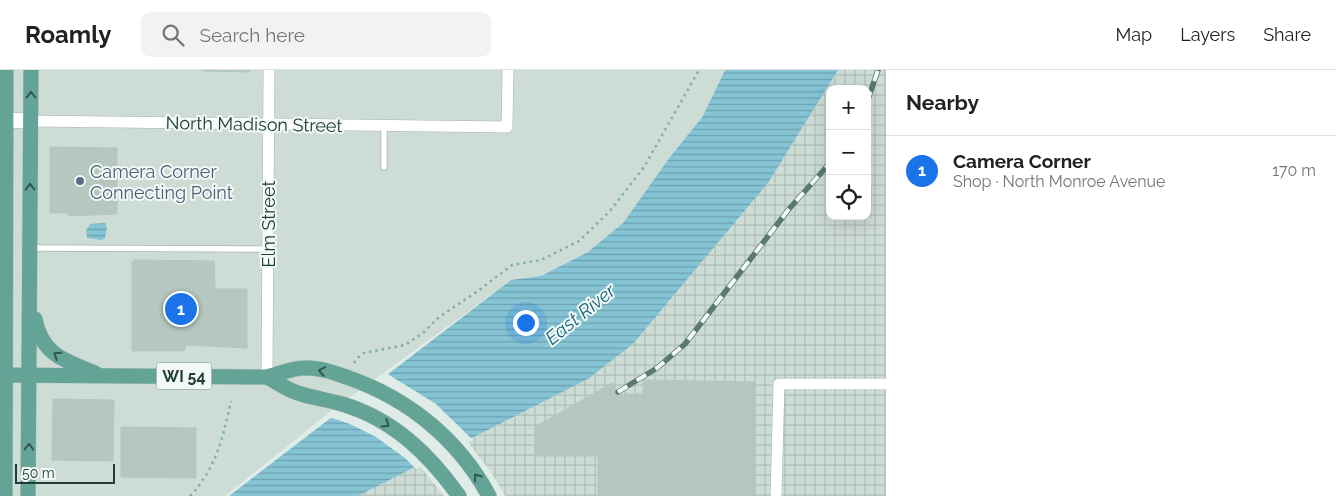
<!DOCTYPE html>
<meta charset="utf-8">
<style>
body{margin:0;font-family:Raleway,sans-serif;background:#f2f2f2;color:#202124}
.controls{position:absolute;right:15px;top:15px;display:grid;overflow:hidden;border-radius:10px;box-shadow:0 5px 20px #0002}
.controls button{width:45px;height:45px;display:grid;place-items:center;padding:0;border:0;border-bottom:1px solid #e0e0e0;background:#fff;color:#202124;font:25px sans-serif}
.scale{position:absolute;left:15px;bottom:12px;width:100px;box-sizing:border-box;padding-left:5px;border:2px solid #203d37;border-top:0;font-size:14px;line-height:18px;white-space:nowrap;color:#203d37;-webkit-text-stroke:4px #f1f8f5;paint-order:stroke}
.you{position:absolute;left:525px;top:252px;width:18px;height:18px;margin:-12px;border:4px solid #fff;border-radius:50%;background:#1a73e8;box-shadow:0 0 0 8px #1a73e833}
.badge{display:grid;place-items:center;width:32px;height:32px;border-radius:50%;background:#1a73e8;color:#fff;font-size:16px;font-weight:700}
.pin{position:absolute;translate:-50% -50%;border:2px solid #fff;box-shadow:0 1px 5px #0006}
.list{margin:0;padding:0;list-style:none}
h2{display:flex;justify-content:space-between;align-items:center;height:65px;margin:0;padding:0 20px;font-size:21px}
h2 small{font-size:16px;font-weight:400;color:#757577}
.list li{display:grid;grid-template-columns:32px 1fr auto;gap:15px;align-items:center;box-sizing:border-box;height:70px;padding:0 20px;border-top:1px solid #e0e0e0}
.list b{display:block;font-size:19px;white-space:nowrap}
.list p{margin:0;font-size:16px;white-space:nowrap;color:#757577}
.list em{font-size:16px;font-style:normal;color:#757577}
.icon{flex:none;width:28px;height:28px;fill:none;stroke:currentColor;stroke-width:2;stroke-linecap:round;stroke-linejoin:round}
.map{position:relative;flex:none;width:886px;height:426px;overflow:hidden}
header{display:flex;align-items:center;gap:30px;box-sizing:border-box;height:70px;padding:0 25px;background:#fff;border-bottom:1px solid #e0e0e0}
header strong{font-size:24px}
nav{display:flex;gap:28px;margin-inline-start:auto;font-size:18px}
.search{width:350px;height:45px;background:#f2f2f2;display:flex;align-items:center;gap:12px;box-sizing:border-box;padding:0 18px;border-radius:10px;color:#757577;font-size:19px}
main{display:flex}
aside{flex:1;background:#fff}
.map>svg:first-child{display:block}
</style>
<header>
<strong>Roamly</strong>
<div class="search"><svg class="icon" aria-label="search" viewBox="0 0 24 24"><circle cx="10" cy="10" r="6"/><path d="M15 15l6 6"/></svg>Search here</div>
<nav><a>Map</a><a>Layers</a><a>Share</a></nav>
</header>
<main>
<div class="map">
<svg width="886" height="426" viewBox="0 0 886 426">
<defs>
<pattern id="industrial-grid" width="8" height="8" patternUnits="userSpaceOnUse" patternTransform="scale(1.25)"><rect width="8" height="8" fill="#cedcd6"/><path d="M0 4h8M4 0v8" fill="none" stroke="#b1beb8"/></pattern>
<pattern id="water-rules" width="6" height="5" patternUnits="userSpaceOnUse" patternTransform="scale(1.25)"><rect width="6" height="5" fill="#85c4d4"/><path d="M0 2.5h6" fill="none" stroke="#6ca0ad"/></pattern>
</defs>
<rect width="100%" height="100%" fill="#e0ece7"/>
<path fill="#cedcd6" d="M0,0H725L703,46L670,87L623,153L588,182L541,206L511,210L327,344L225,426H0Z"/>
<g fill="url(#industrial-grid)" fill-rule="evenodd">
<path d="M838,0H886V426H505L493,405L467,371L588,309L633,274L768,113ZM830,19H867V146H830Z"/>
<path d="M419,395L444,426H358Z"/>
</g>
<g fill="url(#water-rules)">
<path d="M725,0H838L768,113L633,274L588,309L358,426H229L511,210L541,206L588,182L623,153L670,87L703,46Z"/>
<path d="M105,153L107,157L105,168L102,170L87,168L86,161L90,154Z"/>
</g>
<path fill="#e0ece7" d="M386,303L436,334L473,370L416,399L405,388L376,367L350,354L329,347Z"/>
<g fill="#b6c7c0" stroke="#b3c6bf">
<path d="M203,0H250V2L203,1Z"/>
<path d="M50,77L117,78V144L68,146V143H50Z"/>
<rect x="867" y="117" width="4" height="29"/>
<path d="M134,190L214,191L215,219H247V278L186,275L184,281H132V192Z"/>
<path d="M643,310L755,312L754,426H598V386H535V357L612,313L619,324H643Z"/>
<path d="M53,329L114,330L113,391L52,390Z"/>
<path d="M121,357L196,358V408L121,407Z"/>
</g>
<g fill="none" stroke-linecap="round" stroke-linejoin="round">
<defs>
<g id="service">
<path d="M384,97V56"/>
<path d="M31,178L268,179"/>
</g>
<g id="minor">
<path d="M30,51L507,57L508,0"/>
<path d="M267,307L269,0"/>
<path d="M776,426L779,314H886"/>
</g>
<path id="secondary" d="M0,50L30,51"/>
<g id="primary">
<path d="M35,249C42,285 64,290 95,303"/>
<path d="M0,305L267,307C279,304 292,298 304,298C319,297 335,303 349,308C409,329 459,370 489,426"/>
<path d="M267,307C278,313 289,321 301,324C314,328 328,330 342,334C393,349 429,384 459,426"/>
<path d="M5,426L6,0"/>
<path d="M28,426L31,0"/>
</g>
</defs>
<use href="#service" stroke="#a3b4af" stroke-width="7"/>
<use href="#minor" stroke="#a3b4af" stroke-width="12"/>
<use href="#secondary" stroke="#9eb8b0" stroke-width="16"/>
<use href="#primary" stroke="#c1c9c7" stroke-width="16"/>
<g stroke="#7fb1a4" stroke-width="2.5" stroke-dasharray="2.5 4" stroke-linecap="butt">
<path d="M354,293L357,288L364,283L405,275L423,263L439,247L478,221L512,195L541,190L579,171L610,141L644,97L699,0"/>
<path d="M190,426C216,399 223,367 231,331"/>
</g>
<use href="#service" stroke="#fff" stroke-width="5.5"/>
<use href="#minor" stroke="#fff" stroke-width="11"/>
<use href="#secondary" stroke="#fff" stroke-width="15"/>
<use href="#primary" stroke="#63a496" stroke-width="15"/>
<defs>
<g id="rail">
<path d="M867,32L878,0"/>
<path d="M618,322L657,298L685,274L789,139L830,93"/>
</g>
</defs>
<use href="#rail" stroke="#5a7972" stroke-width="5.5"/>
<use href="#rail" stroke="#f1f8f5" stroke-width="4" stroke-dasharray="11" stroke-linecap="butt"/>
</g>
<defs><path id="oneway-chevron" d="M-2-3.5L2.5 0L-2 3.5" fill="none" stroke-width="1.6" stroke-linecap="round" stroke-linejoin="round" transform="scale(1.25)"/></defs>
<g stroke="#31574f">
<use href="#oneway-chevron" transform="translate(31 25) rotate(-90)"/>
<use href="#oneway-chevron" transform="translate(30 117) rotate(-91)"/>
<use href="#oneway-chevron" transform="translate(57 285) rotate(-147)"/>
<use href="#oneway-chevron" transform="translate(322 301) rotate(-169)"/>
<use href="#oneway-chevron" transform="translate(386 354) rotate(32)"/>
<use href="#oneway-chevron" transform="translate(29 377) rotate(-89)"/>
<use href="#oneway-chevron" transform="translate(477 407) rotate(-126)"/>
</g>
<circle fill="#5c6f8a" stroke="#f1f8f5" stroke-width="2" cx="80" cy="111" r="5"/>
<g text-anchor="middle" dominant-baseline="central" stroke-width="4" stroke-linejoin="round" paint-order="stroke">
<rect fill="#f1f8f5" stroke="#5f7570" stroke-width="1" x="156.5" y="292.5" width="55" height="27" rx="4"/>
<g font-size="16" font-weight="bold" fill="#203d37">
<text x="184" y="306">WI 54</text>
</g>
<g font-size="18" fill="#203d37" stroke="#f1f8f5">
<text transform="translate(254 54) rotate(1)">North Madison Street</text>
<text transform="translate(268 154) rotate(-90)">Elm Street</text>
</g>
<g font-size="18" fill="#4e5e75" stroke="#f1f8f5" text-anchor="start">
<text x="90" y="101">Camera Corner<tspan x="90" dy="21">Connecting Point</tspan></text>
</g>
<g font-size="19" font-style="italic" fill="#18667c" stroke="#f1f8f5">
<text transform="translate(580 244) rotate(-39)">East River</text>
</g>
</g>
</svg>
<div class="controls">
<button>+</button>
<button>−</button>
<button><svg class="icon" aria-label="locate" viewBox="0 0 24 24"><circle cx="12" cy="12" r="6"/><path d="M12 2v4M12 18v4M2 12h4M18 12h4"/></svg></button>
</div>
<div class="scale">50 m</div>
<div class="you"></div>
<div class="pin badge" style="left:181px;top:239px">1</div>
</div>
<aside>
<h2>Nearby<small></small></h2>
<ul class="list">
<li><span class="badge">1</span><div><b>Camera Corner</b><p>Shop · North Monroe Avenue</p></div><em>170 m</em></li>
</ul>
</aside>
</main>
